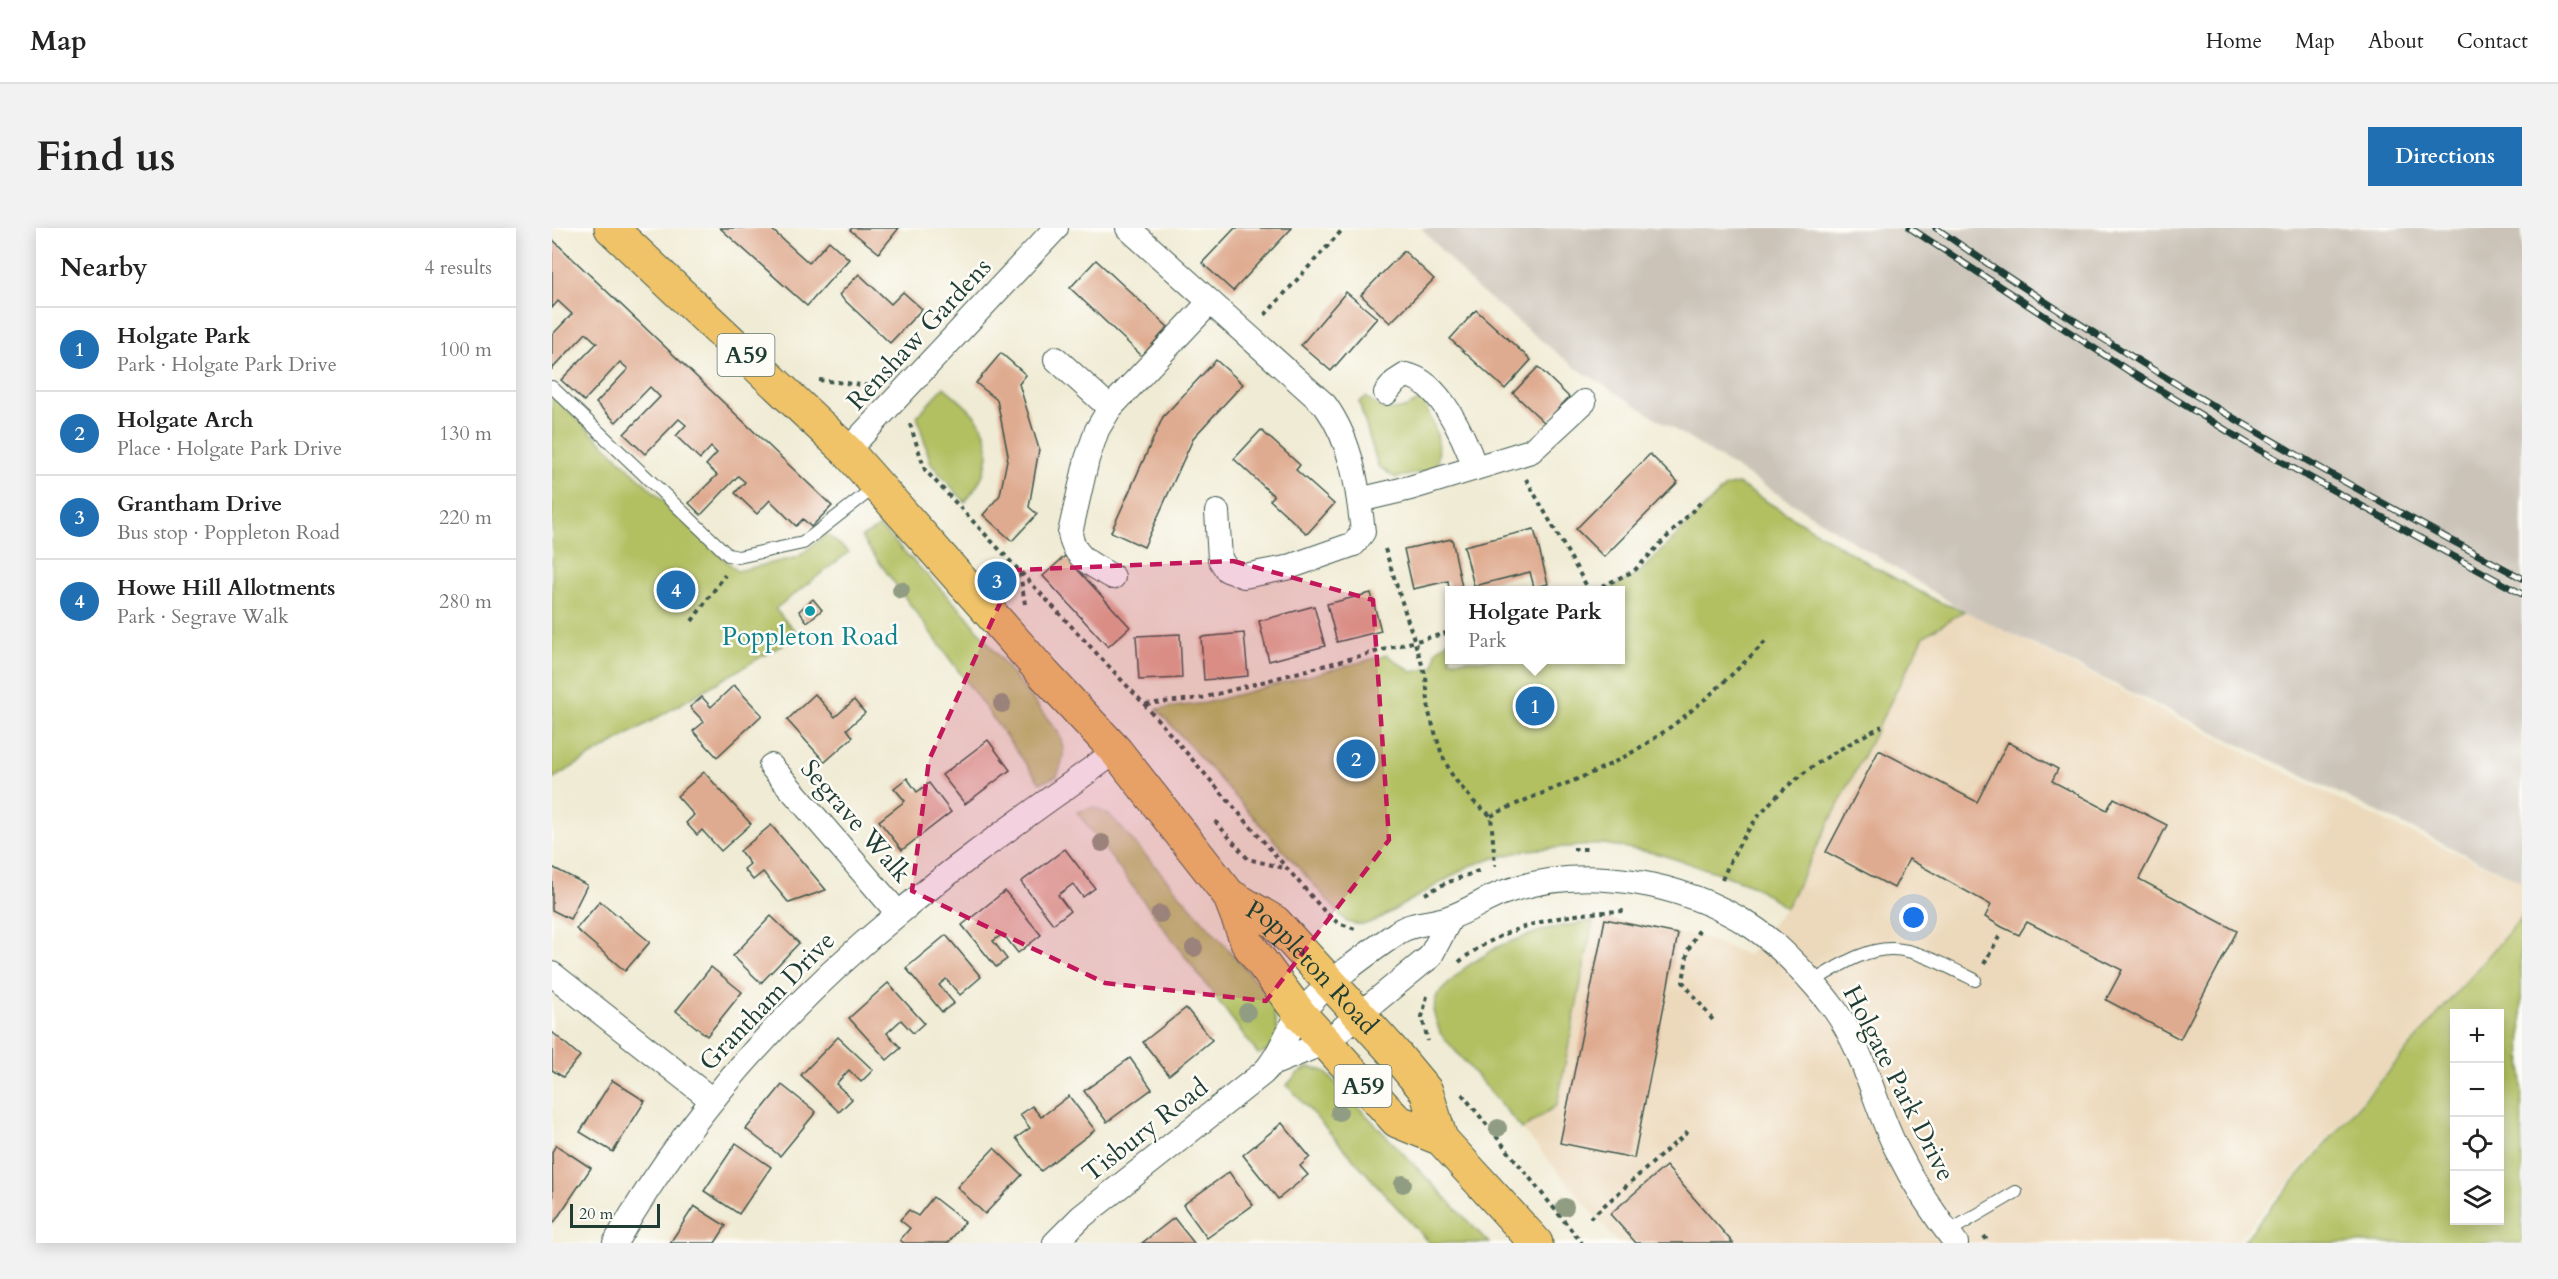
<!DOCTYPE html>
<meta charset="utf-8">
<style>
body{margin:0;font-family:Cardo,serif;background:#f2f2f2;color:#222}
.controls{position:absolute;right:18px;bottom:18px;display:grid;overflow:hidden;border-radius:0px;box-shadow:0 3px 15px #0003}
.controls button{width:54px;height:54px;display:grid;place-items:center;padding:0;border:0;border-bottom:2px solid #e0e0e0;background:#fff;color:#222;font:30px sans-serif}
.scale{position:absolute;left:18px;bottom:15px;width:90px;box-sizing:border-box;padding-left:6px;border:3px solid #1f3d34;border-top:0;font-size:16px;line-height:21px;white-space:nowrap;color:#1f3d34;-webkit-text-stroke:4px #fdfcf7;paint-order:stroke}
.you{position:absolute;left:1362px;top:690px;width:21px;height:21px;margin:-15px;border:4px solid #fff;border-radius:50%;background:#1a73e8;box-shadow:0 0 0 9px #1a73e833}
.badge{display:grid;place-items:center;width:39px;height:39px;border-radius:50%;background:#1f6fb2;color:#fff;font-size:20px;font-weight:700}
.pin{position:absolute;translate:-50% -50%;border:3px solid #fff;box-shadow:0 2px 6px #0006}
.popup{position:absolute;left:893px;top:358px;width:180px;height:78px;box-sizing:border-box;display:grid;place-content:center;border-radius:0px;background:#fff;filter:drop-shadow(0 2px 4px #0005);font-size:20px;white-space:nowrap;color:#767676}
.popup b{font-size:22px;color:#222}
.popup::after{content:'';position:absolute;left:50%;top:100%;margin-left:-12px;border:12px solid transparent;border-top-color:#fff}
.list{margin:0;padding:0;list-style:none}
h2{display:flex;justify-content:space-between;align-items:center;height:78px;margin:0;padding:0 24px;font-size:26px}
h2 small{font-size:20px;font-weight:400;color:#767676}
.list li{display:grid;grid-template-columns:39px 1fr auto;gap:18px;align-items:center;box-sizing:border-box;height:84px;padding:0 24px;border-top:2px solid #e0e0e0}
.list b{display:block;font-size:22px;white-space:nowrap}
.list p{margin:0;font-size:20px;white-space:nowrap;color:#767676}
.list em{font-size:20px;font-style:normal;color:#767676}
.icon{flex:none;width:33px;height:33px;fill:none;stroke:currentColor;stroke-width:2;stroke-linecap:round;stroke-linejoin:round}
.map{position:relative;flex:none;width:1970px;height:1015px;overflow:hidden;border-radius:0px}
header{display:flex;align-items:center;gap:36px;box-sizing:border-box;height:84px;padding:0 30px;background:#fff;border-bottom:2px solid #e0e0e0}
header strong{font-size:28px}
nav{display:flex;gap:33px;margin-inline-start:auto;font-size:21px}
.intro{display:flex;align-items:center;justify-content:space-between;box-sizing:border-box;height:144px;padding:0 36px}
h1{margin:0;font-size:42px}
.button{padding:15px 27px;border-radius:0px;background:#1f6fb2;color:#fff;font-size:21px;font-weight:700}
main{display:flex;gap:36px;padding:0 36px}
aside{flex:1;background:#fff;border-radius:0px;box-shadow:0 3px 15px #0003}
.map>svg:first-child{display:block}
</style>
<header>
<strong>Map</strong>
<nav><a>Home</a><a>Map</a><a>About</a><a>Contact</a></nav>
</header>
<div class="intro"><h1>Find us</h1><a class="button">Directions</a></div>
<main>
<aside>
<h2>Nearby<small>4 results</small></h2>
<ul class="list">
<li><span class="badge">1</span><div><b>Holgate Park</b><p>Park · Holgate Park Drive</p></div><em>100 m</em></li>
<li><span class="badge">2</span><div><b>Holgate Arch</b><p>Place · Holgate Park Drive</p></div><em>130 m</em></li>
<li><span class="badge">3</span><div><b>Grantham Drive</b><p>Bus stop · Poppleton Road</p></div><em>220 m</em></li>
<li><span class="badge">4</span><div><b>Howe Hill Allotments</b><p>Park · Segrave Walk</p></div><em>280 m</em></li>
</ul>
</aside>
<div class="map">
<svg width="1970" height="1015" viewBox="0 0 1970 1015">
<rect width="100%" height="100%" fill="#fdfcf7"/>
<filter id="ink" filterUnits="userSpaceOnUse"><feTurbulence type="fractalNoise" baseFrequency=".0167" numOctaves="2"/><feDisplacementMap in="SourceGraphic" scale="12" xChannelSelector="R" yChannelSelector="G"/><feConvolveMatrix kernelMatrix="1 2 1 2 8 2 1 2 1" color-interpolation-filters="sRGB"/></filter>
<filter id="wash" filterUnits="userSpaceOnUse"><feTurbulence type="fractalNoise" baseFrequency=".008" numOctaves="4" result="noise"/><feDisplacementMap in="SourceGraphic" scale="24" xChannelSelector="R" yChannelSelector="G"/><feGaussianBlur stdDeviation="1.35" result="paint"/><feColorMatrix in="noise" values="0 0 0 0 0 0 0 0 0 0 0 0 0 0 0 0 0 1.4 0 .05"/><feComposite in="paint" operator="in"/></filter>
<g filter="url(#wash)">
<rect width="100%" height="100%" fill="#f0ebd4"/>
<path fill="#ecd8ba" d="M1412,383L1810,583L1970,654V689L1683,1015H1066L970,901L1005,877L1041,693L1088,694L1126,706L1144,707L1196,727L1234,679L1372,408Z"/>
<path fill="#cbc3b8" d="M869,0H1970V654L1412,383L1021,138L923,59Z"/>
<g fill="#b2c062" stroke="#687e4b" stroke-width="1.5" fill-rule="evenodd">
<path d="M392,159C403,169 418,180 426,192C446,221 433,251 413,274L379,236L365,188Z"/>
<path d="M0,167L185,343L246,329L274,306L297,324L223,381L247,407L0,551Z"/>
<path d="M814,169C834,188 849,184 870,171C881,195 893,214 883,241L844,250L826,238L807,174Z"/>
<path d="M1186,256L1322,339L1387,374L1412,383L1372,408L1234,680L1202,658L1167,645L1107,626L1052,616L976,622L943,630L917,638L825,692C813,697 807,698 795,694L605,481L654,475L835,427L860,444L882,439L884,423L897,412L898,432H1068V362H1055L1086,346L1173,259Z"/>
<path d="M328,299L415,388L506,504C514,521 512,531 505,548L488,555L309,309Z"/>
<path d="M542,579L559,588L719,770L726,806L719,822L706,826L525,584Z"/>
<path d="M1969,690L1970,1015H1690L1720,978ZM1902,786H1948V992H1902Z"/>
<path d="M1041,693L1005,877L970,901L888,805L881,783L885,767L914,739L947,718L994,701Z"/>
<path d="M757,839L772,843L937,1015H877L735,857L746,845Z"/>
</g>
<g id="blocks">
<g fill="#dfab90">
<path d="M168,0H218L257,35L277,13L297,31L255,78Z"/>
<path d="M300,0H347L327,25L298,2Z"/>
<path d="M683,0H740L681,63L650,35Z"/>
<path d="M0,11L280,278L259,299L251,291L244,298L218,272L205,286L183,265L193,254L186,248L149,287L137,275L165,247L154,237L165,225L159,219L148,231L124,208L134,197L127,191L93,226L72,206L108,169L98,159L64,194L44,175L76,141L68,134L32,173L9,152L45,115L34,105L0,141V107L20,86L6,73L0,80Z"/>
<path d="M852,23L882,51L838,95L809,67Z"/>
<path d="M544,32L616,99L590,128L518,60Z"/>
<path d="M307,46L339,76L351,64L370,81L338,115L287,67Z"/>
<path d="M794,64L825,90L779,143L749,117Z"/>
<path d="M924,82L979,132L953,161L898,111Z"/>
<path d="M449,125L474,147L467,156L487,221L477,279L485,286L460,313L431,287L448,267L456,227L445,172L424,155Z"/>
<path d="M664,132L691,156L642,209L592,319L559,304L611,189Z"/>
<path d="M986,139L1017,169L993,195L961,165Z"/>
<path d="M709,202L748,237L744,242L782,276L755,306L718,272L722,268L682,231Z"/>
<path d="M1098,226L1126,254L1052,329L1024,301Z"/>
<path d="M982,301L996,356L982,359L978,344L922,358L912,318Z"/>
<path d="M900,311L910,359L897,362L896,353L861,361L852,321Z"/>
<path d="M513,328L578,399L556,419L491,348Z"/>
<path d="M819,365L829,403L785,414L775,376Z"/>
<path d="M261,371L270,382L255,394L247,383Z"/>
<path d="M762,378L773,418L717,433L707,393Z"/>
<path d="M692,405L696,448L652,452L649,409Z"/>
<path d="M628,406L630,450L587,452L584,408Z"/>
<path d="M182,457L210,487L165,529L141,503L152,494L138,479L150,469L159,479Z"/>
<path d="M263,466L283,489L302,472L313,485L295,501L301,509L273,534L235,492Z"/>
<path d="M436,512L458,542L413,576L390,547Z"/>
<path d="M1456,514L1506,541L1500,553L1555,582L1562,570L1615,597L1587,651L1685,703L1628,811L1554,772L1570,742L1475,694L1467,707L1450,699L1433,689L1439,677L1357,631L1342,660L1274,624L1327,522L1425,574Z"/>
<path d="M152,544L199,596L169,623L150,602L145,607L134,595L142,587L125,568Z"/>
<path d="M355,550L365,564L377,555L399,584L350,622L327,593L353,573L342,560Z"/>
<path d="M219,597L274,662L237,675L211,644L201,652L192,641L198,636L188,623Z"/>
<path d="M513,621L543,660L531,669L521,656L506,667L518,683L501,696L469,654Z"/>
<path d="M0,639L35,657L18,691L0,682Z"/>
<path d="M453,663L489,707L466,725L451,706L441,713L455,731L444,739L410,697Z"/>
<path d="M48,673L98,714L73,743L24,701Z"/>
<path d="M219,688L247,715L209,755L181,728Z"/>
<path d="M1053,691L1126,706L1082,930L1008,915Z"/>
<path d="M394,707L429,749L408,767L394,751L387,757L402,775L390,784L354,740Z"/>
<path d="M159,739L190,764L155,808L124,783Z"/>
<path d="M336,755L372,795L361,805L349,792L335,805L349,820L335,832L297,790Z"/>
<path d="M634,780L660,812L617,847L591,814Z"/>
<path d="M0,804L28,828L11,849L0,842Z"/>
<path d="M286,809L321,842L309,854L297,842L284,856L300,871L287,884L249,847Z"/>
<path d="M578,830L600,861L555,894L532,863Z"/>
<path d="M60,852L93,873L61,924L28,904Z"/>
<path d="M230,857L264,884L228,928L194,901Z"/>
<path d="M517,868L543,902L489,943L464,910L478,900L468,887L480,878L489,889Z"/>
<path d="M730,895L758,929L748,938L756,947L726,971L691,927Z"/>
<path d="M184,915L219,939L187,986L152,963Z"/>
<path d="M4,917L39,940L1,996L0,924Z"/>
<path d="M442,920L470,947L433,986L405,959Z"/>
<path d="M1114,938L1181,1015H1084L1058,986Z"/>
<path d="M677,944L701,977L655,1010L631,977Z"/>
<path d="M381,969L413,994L396,1015H352L348,1012L358,1000L348,992L357,982L366,988Z"/>
<path d="M142,978L174,998L163,1015H118Z"/>
<path d="M622,990L642,1015H590Z"/>
</g>
</g>
</g>
<g filter="url(#ink)">
<use href="#blocks" fill-opacity="0" stroke="#3e574c" stroke-width="1.5"/>
<g fill="none" stroke-linecap="round" stroke-linejoin="round">
<defs>
<g id="lane">
<path d="M0,159L176,327L186,329L251,315L324,258"/>
<path d="M1261,754C1334,706 1349,715 1423,752"/>
<path d="M1396,1004L1464,964"/>
</g>
<g id="street">
<path d="M576,0L773,177C800,214 806,260 811,304L802,316L734,340L692,348L675,342L668,331L665,284"/>
<path d="M504,131L558,180"/>
<path d="M834,165L843,154L854,147C888,153 913,211 923,240"/>
<path d="M295,223L504,0"/>
<path d="M807,272L858,260L979,223L1032,174"/>
<path d="M561,349C541,337 521,330 518,305L535,231L545,202L558,180L657,75"/>
<path d="M219,538L346,685"/>
<path d="M0,746L160,872"/>
<path d="M720,836L774,814L870,735L878,729L899,689"/>
<path d="M63,1015C135,889 234,778 346,686C415,628 491,577 564,523"/>
<path d="M503,1015L529,989L711,845C729,828 733,803 749,785C775,754 812,728 845,705C859,694 883,696 899,689C919,682 936,669 956,663C1034,636 1130,654 1199,698C1227,716 1263,755 1283,782C1313,824 1322,877 1345,922C1361,954 1382,987 1404,1015"/>
</g>
<g id="primary">
<path d="M59,0L295,223L492,446L564,523L677,667L696,716L748,786L845,893L889,911L984,1015"/>
<path id="s1" d="M677,667L723,694L844,827L874,863L889,911"/>
</g>
</defs>
<use href="#lane" stroke="#3e574c" stroke-width="14"/>
<use href="#street" stroke="#3e574c" stroke-width="26"/>
<use href="#primary" stroke="#3e574c" stroke-width="35"/>
<g stroke="#3e574c" stroke-width="4" stroke-dasharray="4.5 4.5" stroke-linecap="butt">
<path d="M713,87L792,0"/>
<path d="M267,152L319,158"/>
<path d="M358,196L373,242L593,477L773,684L786,695L803,701"/>
<path d="M974,251L1037,362"/>
<path d="M833,321L874,449L877,485L890,527L901,549L921,573L939,588L943,638"/>
<path d="M468,345L473,376"/>
<path d="M1042,362L1082,343L1151,272"/>
<path d="M140,393L173,347"/>
<path d="M594,476L650,470L898,404"/>
<path d="M939,588C982,566 1028,553 1070,530C1127,499 1170,457 1215,412"/>
<path d="M663,593L696,631L736,641"/>
<path d="M1021,621H1038"/>
<path d="M1170,652C1204,569 1255,538 1330,498"/>
<path d="M873,666L894,655L929,642"/>
<path d="M1147,702L1136,722L1131,754L1163,795"/>
<path d="M907,734C953,696 1017,684 1075,683"/>
<path d="M1432,736L1448,707"/>
<path d="M875,768L870,789L876,813"/>
<path d="M910,866L1030,1015"/>
<path d="M1383,929L1394,948"/>
<path d="M1038,990L1139,901"/>
<path d="M1432,1008L1437,1015"/>
</g>
<use href="#lane" stroke="#fff" stroke-width="12"/>
<use href="#street" stroke="#fff" stroke-width="24"/>
<use href="#primary" stroke="#f0c369" stroke-width="33"/>
<defs>
<g id="rail">
<path d="M1358,0L1577,143L1695,215L1970,366"/>
<path d="M1384,0C1570,130 1769,244 1970,350"/>
</g>
</defs>
<use href="#rail" stroke="#1f3d34" stroke-width="7"/>
<use href="#rail" stroke="#fdfcf7" stroke-width="4.5" stroke-dasharray="14" stroke-linecap="butt"/>
</g>
<g fill="#919d83">
<circle cx="349" cy="362" r="9"/>
<circle cx="450" cy="476" r="9"/>
<circle cx="550" cy="615" r="9"/>
<circle cx="608" cy="686" r="9"/>
<circle cx="642" cy="720" r="9"/>
<circle cx="695" cy="784" r="9"/>
<circle cx="787" cy="884" r="9"/>
<circle cx="946" cy="900" r="9"/>
<circle cx="851" cy="956" r="9"/>
<circle cx="1013" cy="979" r="9"/>
</g>
</g>
<path fill="#c2185b" fill-opacity="0.2" stroke="#c2185b" stroke-width="4.5" stroke-dasharray="12 8" stroke-linejoin="round" d="M681,333L821,372L837,612L714,773L553,755L360,663L377,532L463,342Z"/>
<circle fill="#0f9aa8" stroke="#fdfcf7" stroke-width="2" cx="258" cy="383" r="6"/>
<g text-anchor="middle" dominant-baseline="central" stroke-width="5" stroke-linejoin="round" paint-order="stroke">
<g fill="#fdfcf7" stroke="#62766e" stroke-width="1.5">
<rect x="165.5" y="106" width="57" height="42" rx="4.5"/>
<rect x="782.5" y="837" width="57" height="42" rx="4.5"/>
</g>
<g font-size="24" font-weight="bold" fill="#1f3d34">
<text x="194" y="127">A59</text>
<text x="811" y="858">A59</text>
</g>
<g font-size="26" fill="#1f3d34" stroke="#fdfcf7">
<text transform="translate(367 106) rotate(-47)">Renshaw Gardens</text>
<text transform="translate(304 593) rotate(49)">Segrave Walk</text>
<text stroke="none"><textPath href="#s1" startOffset="111">Poppleton Road</textPath></text>
<text transform="translate(215 773) rotate(-46)">Grantham Drive</text>
<text transform="translate(1347 855) rotate(63)">Holgate Park Drive</text>
<text transform="translate(593 902) rotate(-38)">Tisbury Road</text>
</g>
<g font-size="26" fill="#0d838f" stroke="#fdfcf7">
<text x="258" y="408">Poppleton Road</text>
</g>
</g>
</svg>
<div class="controls">
<button>+</button>
<button>−</button>
<button><svg class="icon" aria-label="locate" viewBox="0 0 24 24"><circle cx="12" cy="12" r="6"/><path d="M12 2v4M12 18v4M2 12h4M18 12h4"/></svg></button>
<button><svg class="icon" aria-label="layers" viewBox="0 0 24 24"><path d="M12 4l9 5-9 5-9-5zM3 14l9 5 9-5"/></svg></button>
</div>
<div class="scale">20 m</div>
<div class="you"></div>
<div class="pin badge" style="left:983px;top:478px">1</div>
<div class="popup"><b>Holgate Park</b>Park</div>
<div class="pin badge" style="left:804px;top:531px">2</div>
<div class="pin badge" style="left:445px;top:353px">3</div>
<div class="pin badge" style="left:124px;top:362px">4</div>
</div>
</main>
